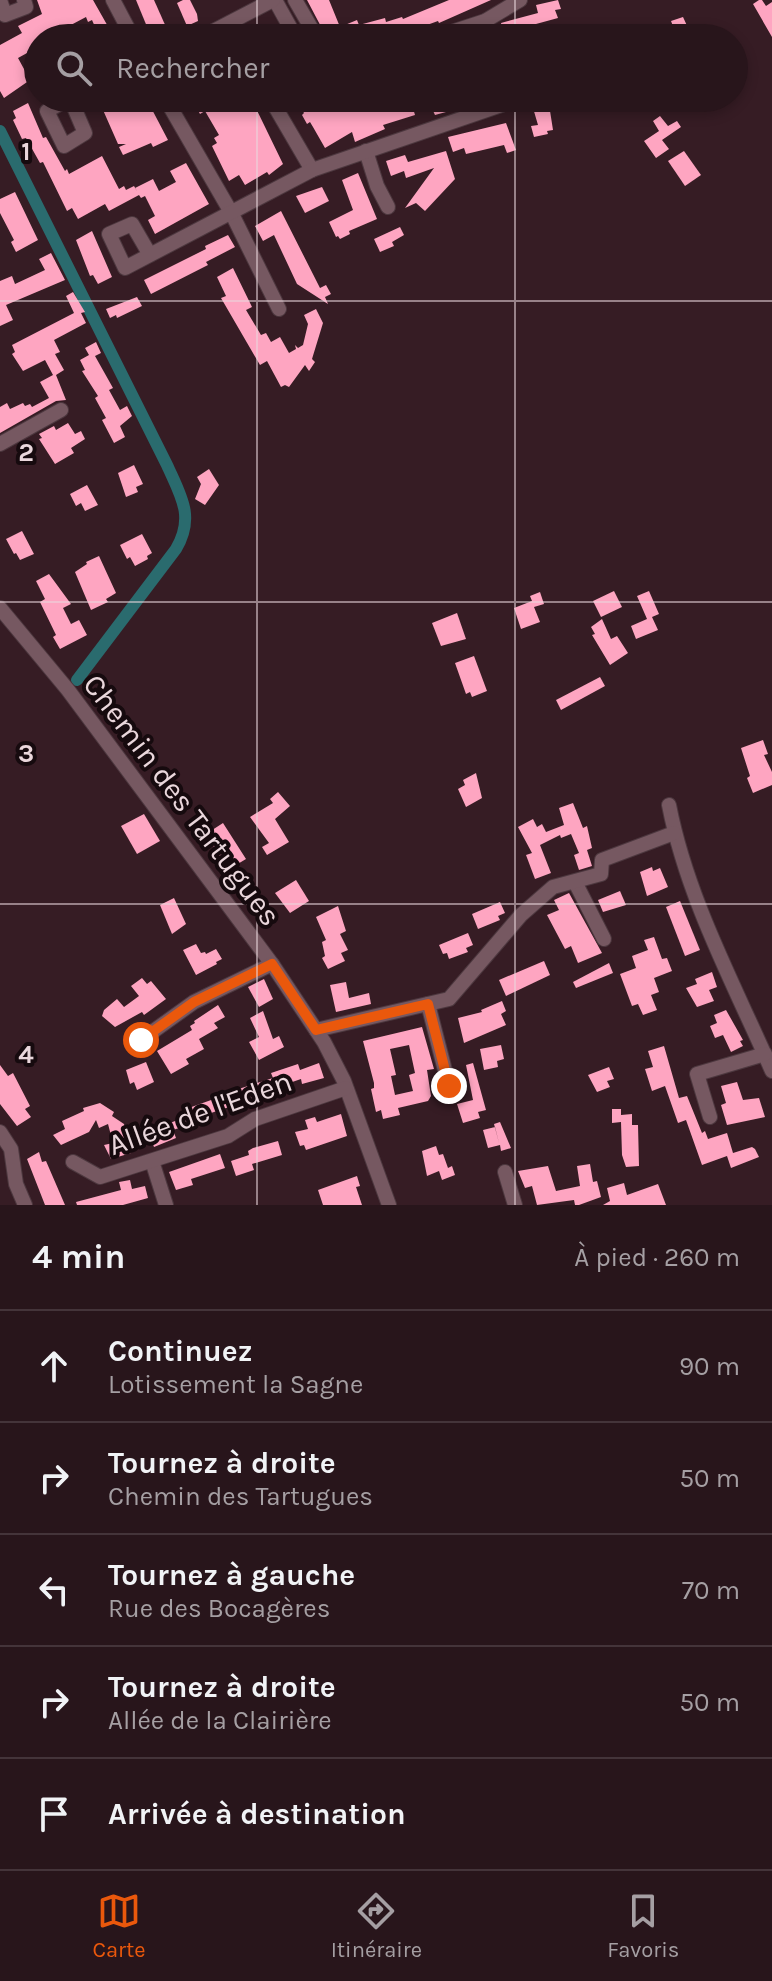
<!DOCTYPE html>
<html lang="fr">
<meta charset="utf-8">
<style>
body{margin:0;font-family:Karla,sans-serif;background:#342228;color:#f1f3f6}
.stop{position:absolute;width:24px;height:24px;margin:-18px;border:6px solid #ea580c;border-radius:50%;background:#fff}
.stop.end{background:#ea580c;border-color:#fff;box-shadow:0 2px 8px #0008}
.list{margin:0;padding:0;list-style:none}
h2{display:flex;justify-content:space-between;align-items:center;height:104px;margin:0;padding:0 32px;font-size:34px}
h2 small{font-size:26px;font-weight:400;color:#a59fa3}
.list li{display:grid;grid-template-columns:52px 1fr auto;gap:24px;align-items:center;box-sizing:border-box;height:112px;padding:0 32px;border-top:2px solid #44343a}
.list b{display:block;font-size:30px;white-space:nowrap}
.list p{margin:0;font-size:26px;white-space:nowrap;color:#a59fa3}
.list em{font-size:26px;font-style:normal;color:#a59fa3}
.icon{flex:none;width:44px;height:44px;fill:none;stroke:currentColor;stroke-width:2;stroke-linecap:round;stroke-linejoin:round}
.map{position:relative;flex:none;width:772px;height:1205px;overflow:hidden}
.search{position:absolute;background:#28151b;box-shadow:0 4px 12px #0003;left:24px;right:24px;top:24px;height:88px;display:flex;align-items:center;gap:20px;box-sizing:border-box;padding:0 28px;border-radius:44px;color:#a59fa3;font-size:30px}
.sheet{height:664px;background:#28151b}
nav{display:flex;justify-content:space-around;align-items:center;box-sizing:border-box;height:112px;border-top:2px solid #44343a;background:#28151b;font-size:22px;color:#a59fa3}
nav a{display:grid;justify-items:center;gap:4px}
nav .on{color:#ea580c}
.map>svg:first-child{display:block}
</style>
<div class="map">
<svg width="772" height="1205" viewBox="0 0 772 1205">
<rect width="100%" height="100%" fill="#361c24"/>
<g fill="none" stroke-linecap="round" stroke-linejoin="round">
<path stroke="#2a6b6e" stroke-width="12" d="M0,131L167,465C181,496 195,517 176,549L77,680"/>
</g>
<g fill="#fea5c1" fill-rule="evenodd">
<path d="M37,0H93L110,30L99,36L92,20L88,22L86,17L69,26L71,30L52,38H38V47L18,58L30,80L4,98L0,91V45L22,33L18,26L42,14Z"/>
<path d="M136,0H154L166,27L150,34Z"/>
<path d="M183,0H190L197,14L198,21L187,26L177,3Z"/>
<path d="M307,0H329L340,27L357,20L359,25L385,18L386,22L402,17L403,19L449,0H491L439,23L438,21L391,38H327Z"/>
<path d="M558,0L561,9L555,10L558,18L536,24L538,38H504L501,23L538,13L536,5Z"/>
<path d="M759,0H762L766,6L772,2V37L753,4Z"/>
<path d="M683,17L689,30L695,27L698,36L669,38L676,34L671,21Z"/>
<path d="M135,98H146L168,140L153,147L151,143L123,155L119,147L126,144H118L103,110Z"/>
<path d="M191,98H209L217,111L241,98H251L283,164L269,175L267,172L245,185L239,175L229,181L212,146L217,143L214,138L219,135L205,111L200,114Z"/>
<path d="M335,98H410L415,115L383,125L385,129L355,142L352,132L325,148L313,127L310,122L307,124L302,115L304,113L301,108L316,99L320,106L336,101Z"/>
<path d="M427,98H469V99L444,108L446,112L435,115Z"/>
<path d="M523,98H548L553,130L547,131L548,134L534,137L531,126L538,125L533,108H522Z"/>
<path d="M28,103L43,138L46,137L65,171L67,169L69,174L102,156L119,189L124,186L126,190L134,186L137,191L135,188L153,179L159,191L176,182L170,171L186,163L209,204L155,234L148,220L155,216L145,196L141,198L139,195L109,211L105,204L78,219L72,208L67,211L43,162L40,163L26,138L22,139L13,120L16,118L13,111Z"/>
<path d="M660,116L668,126L677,121L681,127L662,140L669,149L656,158L644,141L659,131L653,121Z"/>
<path d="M506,123L516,150L507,153L504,145L466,154L464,148L453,152L448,137Z"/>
<path d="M446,151L455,179L425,211L416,203L405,208L434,168L406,178L404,171L391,176L386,161L405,155L408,162Z"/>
<path d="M684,151L701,175L685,186L668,161Z"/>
<path d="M358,173L377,219L349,231L350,234L340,239L338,236L336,237L329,222L353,210L342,180Z"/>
<path d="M322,187L329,201L305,213L296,196Z"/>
<path d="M15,192L38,240L16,252L11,242L14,240L0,213V199Z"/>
<path d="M281,211L320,288L326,285L331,294L325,297L328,304L297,284L274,235L263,241L255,226Z"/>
<path d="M400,227L404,235L392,242L394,246L380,252L374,239Z"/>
<path d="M92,231L112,277L98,284L93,275L90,276L76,240Z"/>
<path d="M228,235L235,247L206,262L208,265L151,294L144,280L206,249L205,246Z"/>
<path d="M51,253L65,280L6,305L13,320L0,326V281L12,276L15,284L45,270L39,259Z"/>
<path d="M233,268L252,307L246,310L261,335L266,333L271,342L280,337L289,353L296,349L295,345L298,348L303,345L308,324L304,315L316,309L323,323L312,359L315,362L309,371L305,365L289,387L285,385L281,387L267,361L260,365L221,298L226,296L217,277Z"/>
<path d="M73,292L85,312L81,313L86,323L54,340L60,352L55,354L64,370L56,375L66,400L56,401L0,433V407L7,403L10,409L23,403L25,406L30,404L32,407L49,398L40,382L53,375L45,360L23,371L12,354L15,352L12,345L74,313L66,296Z"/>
<path d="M137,297L142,306L117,318L116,315L110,318L106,309Z"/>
<path d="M96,342L101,353L95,356L113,388L109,390L120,410L127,406L132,416L120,426L125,437L114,443L102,420L106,418L95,398L98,396L82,371L85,370L80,360L89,355L85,348Z"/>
<path d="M68,423L75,434L81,431L85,439L71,448L74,453L55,464L39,439L42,438L39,434L54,426L56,430Z"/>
<path d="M134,465L143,484L136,487L138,492L126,497L118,473Z"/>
<path d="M209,469L219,485L205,505L195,499L201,484L197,477Z"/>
<path d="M87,485L98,505L85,511L81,503L76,506L70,494Z"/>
<path d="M22,531L34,554L20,560L16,553L14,554L6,539Z"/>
<path d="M142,534L152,553L147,556L148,559L135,566L130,557L127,559L120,545Z"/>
<path d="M99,556L116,593L106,599L108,602L91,610L75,572L87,564L86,562Z"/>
<path d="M49,574L71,604L63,608L71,624L79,620L87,635L60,649L53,637L56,635L40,602L45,599L36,581Z"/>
<path d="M614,591L622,607L601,617L593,601Z"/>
<path d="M649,591L659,614L652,617L658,630L636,639L631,626L647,619L637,596Z"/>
<path d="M540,592L544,604L534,607L540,622L521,629L514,608L532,601L530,596Z"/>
<path d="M457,613L466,639L441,646L432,623Z"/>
<path d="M602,619L611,639L617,636L628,653L610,665L592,635L595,634L591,627Z"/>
<path d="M474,656L487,691L472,697L470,692L466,694L455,663Z"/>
<path d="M600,677L605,686L561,710L556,700Z"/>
<path d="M763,740L768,754L764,755L772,772V785L753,793L747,778L750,776L741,748Z"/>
<path d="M476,773L482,798L466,807L458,789L465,785L463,780Z"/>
<path d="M278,792L290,806L275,819L289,842L267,855L262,847L269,843L250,817L273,803L270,799Z"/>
<path d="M573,803L583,828L587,826L592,848L587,850L592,866L579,870L574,855L579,853L571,834L561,838L560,835L540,845L551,873L535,879L526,855L532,853L518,827L533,819L537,827L542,824L546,832L564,825L559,808Z"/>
<path d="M144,814L160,841L137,854L121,826Z"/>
<path d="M223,823L246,859L231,868L225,859L222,860L206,834Z"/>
<path d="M652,867L653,871L660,868L668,887L647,896L640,872Z"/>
<path d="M296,880L309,901L290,913L275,893Z"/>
<path d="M620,891L626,905L603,912L598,900Z"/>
<path d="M569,893L602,953L578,963L571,946L565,949L547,915L559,910L554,900Z"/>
<path d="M174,898L186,924L172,934L160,905Z"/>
<path d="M680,901L700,950L685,956L666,907Z"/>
<path d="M500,902L505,913L498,916L500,920L478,929L472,914Z"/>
<path d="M338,906L346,931L340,934L348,950L341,953L345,961L328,969L322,958L325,956L322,942L326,940L316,917Z"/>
<path d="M468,933L473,945L466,948L468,952L449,959L447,953L443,954L439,945Z"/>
<path d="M654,937L662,959L667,958L672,971L654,978L659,992L651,995L657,1010L643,1015L638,1004L632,1006L620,974L636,968L632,956L648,950L644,940Z"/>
<path d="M196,944L201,953L205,952L206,954L216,949L222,959L216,962L217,964L196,975L183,950Z"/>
<path d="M544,961L550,975L506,996L499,980Z"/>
<path d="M609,963L613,973L576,988L573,982Z"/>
<path d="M712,972L717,987L709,990L714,1001L697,1007L686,988L697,984L695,979Z"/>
<path d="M142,978L147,984L151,981L166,999L144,1015L142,1012L115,1027L102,1016L104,1010L117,999L124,1007L139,996L131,986Z"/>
<path d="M264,979L273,999L259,1007L248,987Z"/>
<path d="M346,982L349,998L369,993L371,1004L336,1012L330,985Z"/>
<path d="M502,1001L506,1011L501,1014L506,1025L464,1043L458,1018L482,1012L481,1010Z"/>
<path d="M218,1005L225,1017L214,1023L218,1028L199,1039L204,1049L186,1059L189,1064L171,1074L157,1051L192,1030L190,1026L195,1023L194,1021Z"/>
<path d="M726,1010L743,1040L740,1041L743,1046L731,1052L723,1035L715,1038L710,1026L717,1023L714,1015Z"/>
<path d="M263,1011L273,1039L279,1036L284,1047L259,1060L249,1042L259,1037L250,1018Z"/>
<path d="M422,1027L434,1069L427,1070L431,1096L428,1101L398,1108L400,1115L383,1119L381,1110L376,1112L371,1089L374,1088V1083L363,1041ZM409,1045L415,1073L409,1075L413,1091L395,1095L391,1076L396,1075L390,1049Z"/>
<path d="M501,1045L504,1059L497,1061L498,1067L484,1070L480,1049Z"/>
<path d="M664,1046L679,1098L687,1096L702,1133L705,1131L708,1139L727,1133L733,1153L752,1147L755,1149L759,1157L731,1168L727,1156L702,1165L686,1120L678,1123L665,1086L652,1091L645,1069L653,1067L648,1051Z"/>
<path d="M146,1062L154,1082L137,1090L134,1082L130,1084L126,1070Z"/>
<path d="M319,1063L324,1078L302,1084L301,1079L266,1091L267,1096L257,1099L258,1102L245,1106L244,1102L208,1114L209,1118L173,1130L176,1138L154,1147L148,1131L186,1117L183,1110L214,1099L213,1097L273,1078L271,1073L298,1064L300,1070Z"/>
<path d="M473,1063L486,1110L478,1112L480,1118L463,1123L457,1104L473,1100L466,1065Z"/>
<path d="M0,1065L8,1076L13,1073L30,1106L25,1109L31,1117L17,1126L0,1104Z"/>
<path d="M609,1067L614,1079L607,1081L610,1087L597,1092L588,1075Z"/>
<path d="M737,1082L743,1100L759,1098L765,1117L727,1125L721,1105L726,1103L721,1086Z"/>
<path d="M100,1103L114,1112L112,1116L124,1124L131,1153L111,1159L104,1145L113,1143L108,1124L99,1128L96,1120L89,1132L61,1145L53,1135L65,1129L62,1121L84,1111L83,1108Z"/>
<path d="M612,1109H621V1115L632,1114V1125H638L639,1166L626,1167L622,1155L621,1122L612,1123Z"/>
<path d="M341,1114L347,1136L306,1150L304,1145L300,1146L295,1132L308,1129L305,1120L315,1117L317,1122Z"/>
<path d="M500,1122L511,1148L501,1151L500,1145L488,1148L483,1130L495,1127L499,1143L494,1124Z"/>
<path d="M278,1141L282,1155L252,1164L254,1170L236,1176L231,1161L249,1155L248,1151L253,1148Z"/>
<path d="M436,1146L439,1155L443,1154L448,1168L452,1166L455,1175L442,1180L439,1171L427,1176L422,1151Z"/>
<path d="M39,1152L42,1162L46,1161L65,1205H45L27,1159Z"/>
<path d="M220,1154L225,1168L191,1179L193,1185L176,1190L169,1172Z"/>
<path d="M590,1164L593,1182L597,1181L601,1197L579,1205H575L574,1200L537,1205L532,1186L525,1188L518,1171L548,1166L556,1191L580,1186L577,1166Z"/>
<path d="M357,1176L360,1186L356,1187L362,1205H323L318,1190Z"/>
<path d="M130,1180L132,1189L145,1186L148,1198L123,1205H77L76,1202L121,1190L119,1182Z"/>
<path d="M624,1183L627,1195L658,1184L666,1205H603L610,1201L607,1188Z"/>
</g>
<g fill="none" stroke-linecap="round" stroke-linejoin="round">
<defs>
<g id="minor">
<path d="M0,0L5,15L26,7L24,0"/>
<path d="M113,0L133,38"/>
<path d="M275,0L296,38"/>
<path d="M295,0L317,38"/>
<path d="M485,21L491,38"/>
<path d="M200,38L273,0"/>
<path d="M433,38L485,21L520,0"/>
<path d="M70,98L85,133L64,146L47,111L70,98H71"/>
<path d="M165,98L232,214L279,309"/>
<path d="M270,98L312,170"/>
<path d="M366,151L377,186L388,207"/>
<path d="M150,255L132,224L109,234L125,268L312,170L513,101L512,98"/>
<path d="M0,444L61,410"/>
<path d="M0,608L68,690L272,964L324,1042L344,1081L389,1205"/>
<path d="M669,805C687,898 734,984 772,1071"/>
<path d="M575,882L604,939"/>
<path d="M428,1004L449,1086"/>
<path d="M316,1030L449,999L521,915L553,887L601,874L602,860L674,833"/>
<path d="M141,1040L194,1002L272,964"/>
<path d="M710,1117L697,1074L765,1054"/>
<path d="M0,1132L11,1149L16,1184L25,1205"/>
<path d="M152,1161L166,1205"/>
<path d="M73,1162L100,1177L228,1136L255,1119L346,1088"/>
<path d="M505,1172L515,1205"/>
</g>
</defs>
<use href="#minor" stroke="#4d383f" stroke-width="16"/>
<use href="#minor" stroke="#765861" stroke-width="14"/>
</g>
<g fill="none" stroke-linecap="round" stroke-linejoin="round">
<path stroke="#ea580c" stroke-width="10" d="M141,1040L194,1002L272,964L316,1030L428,1004L449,1086"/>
</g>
<path fill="none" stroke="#ead7dc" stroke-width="2" stroke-opacity="0.55" d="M257,0V38M515,0V38M257,98V1205M515,98V1205M0,301H772M0,602H772M0,904H772"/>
<g text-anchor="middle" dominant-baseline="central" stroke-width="8" stroke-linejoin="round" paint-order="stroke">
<g font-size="30" fill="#ead7dc" stroke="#160a0e">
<text transform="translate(182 800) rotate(53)">Chemin des Tartugues</text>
<text transform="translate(200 1113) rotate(-20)">Allée de l'Eden</text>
</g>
</g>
<g font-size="26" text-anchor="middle" font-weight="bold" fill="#ead7dc" stroke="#160a0e" stroke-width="8" stroke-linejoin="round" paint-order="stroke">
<text x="26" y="160">1</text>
<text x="26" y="461">2</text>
<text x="26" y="762">3</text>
<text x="26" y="1063">4</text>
</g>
</svg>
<div class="stop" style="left:141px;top:1040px"></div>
<div class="stop end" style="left:449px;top:1086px"></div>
<div class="search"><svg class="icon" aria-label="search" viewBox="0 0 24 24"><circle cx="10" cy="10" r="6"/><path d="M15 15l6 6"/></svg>Rechercher</div>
</div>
<section class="sheet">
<h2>4 min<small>À pied · 260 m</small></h2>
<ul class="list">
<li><svg class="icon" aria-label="ahead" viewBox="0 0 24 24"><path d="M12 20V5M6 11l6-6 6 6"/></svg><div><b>Continuez</b><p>Lotissement la Sagne</p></div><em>90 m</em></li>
<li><svg class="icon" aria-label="right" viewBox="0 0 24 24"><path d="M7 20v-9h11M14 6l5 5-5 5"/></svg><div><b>Tournez à droite</b><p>Chemin des Tartugues</p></div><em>50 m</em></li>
<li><svg class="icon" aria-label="left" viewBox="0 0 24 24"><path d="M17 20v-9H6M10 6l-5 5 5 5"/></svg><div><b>Tournez à gauche</b><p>Rue des Bocagères</p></div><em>70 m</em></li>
<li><svg class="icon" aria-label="right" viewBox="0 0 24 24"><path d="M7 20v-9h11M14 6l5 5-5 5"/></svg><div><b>Tournez à droite</b><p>Allée de la Clairière</p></div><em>50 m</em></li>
<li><svg class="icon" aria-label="arrive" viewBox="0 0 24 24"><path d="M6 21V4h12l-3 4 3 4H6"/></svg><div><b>Arrivée à destination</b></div></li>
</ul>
</section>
<nav>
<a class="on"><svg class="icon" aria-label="map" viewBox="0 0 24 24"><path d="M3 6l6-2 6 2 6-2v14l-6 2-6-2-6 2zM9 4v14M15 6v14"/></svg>Carte</a>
<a><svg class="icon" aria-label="directions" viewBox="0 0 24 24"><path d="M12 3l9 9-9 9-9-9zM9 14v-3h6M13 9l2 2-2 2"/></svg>Itinéraire</a>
<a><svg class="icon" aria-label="saved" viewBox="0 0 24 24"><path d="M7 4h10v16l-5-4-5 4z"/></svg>Favoris</a>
</nav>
